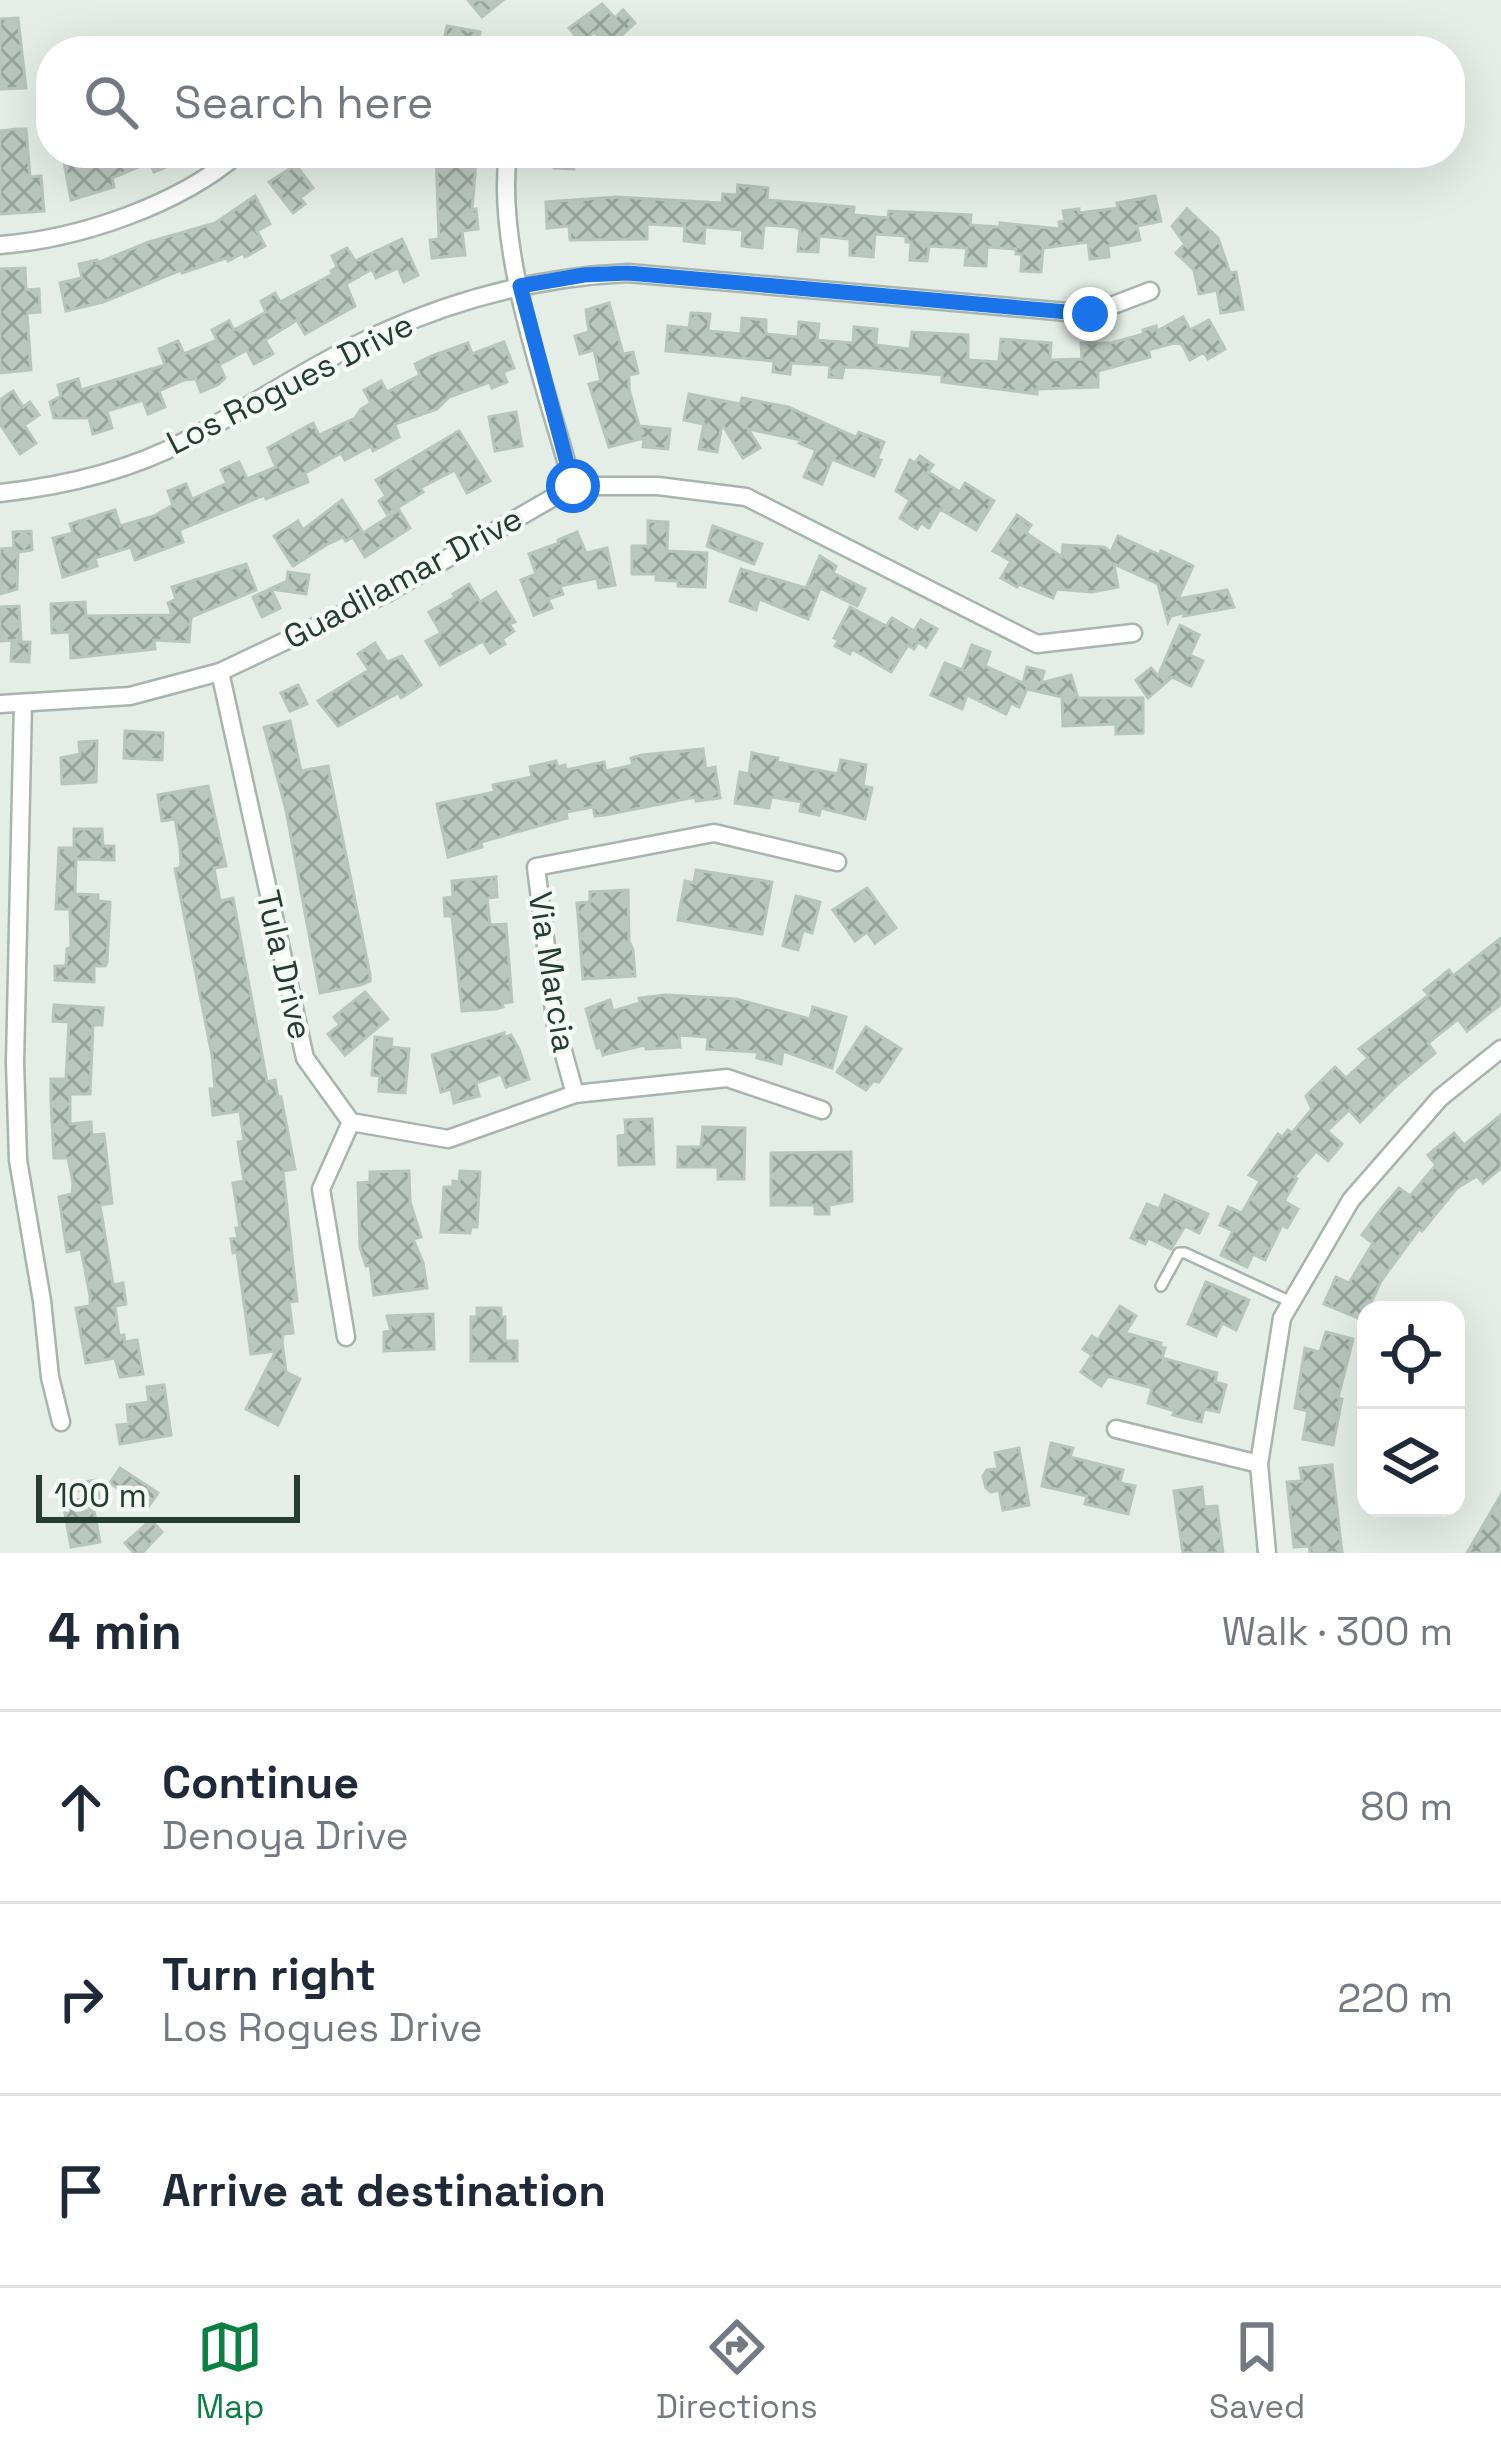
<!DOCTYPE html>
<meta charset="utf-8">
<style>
body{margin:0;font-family:"Space Grotesk",sans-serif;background:#f6f6f7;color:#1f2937}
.controls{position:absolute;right:36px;bottom:36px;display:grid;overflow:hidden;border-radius:24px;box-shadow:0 12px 48px #0002}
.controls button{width:108px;height:108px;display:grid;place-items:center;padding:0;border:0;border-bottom:3px solid #e0e1e3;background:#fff;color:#1f2937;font:60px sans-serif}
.scale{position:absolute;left:36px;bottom:30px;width:264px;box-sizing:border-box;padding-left:12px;border:6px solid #253d30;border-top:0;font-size:33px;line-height:42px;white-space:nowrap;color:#253d30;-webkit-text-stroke:9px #f5f9f6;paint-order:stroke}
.stop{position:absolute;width:36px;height:36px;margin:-27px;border:9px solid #1a73e8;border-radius:50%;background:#fff}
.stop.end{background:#1a73e8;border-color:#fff;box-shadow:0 3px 12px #0008}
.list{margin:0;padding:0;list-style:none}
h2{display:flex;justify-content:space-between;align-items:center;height:156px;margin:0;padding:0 48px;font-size:51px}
h2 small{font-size:39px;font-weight:400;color:#747a83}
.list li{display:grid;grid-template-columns:78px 1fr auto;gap:36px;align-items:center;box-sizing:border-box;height:192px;padding:0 48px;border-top:3px solid #e0e1e3}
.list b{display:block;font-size:45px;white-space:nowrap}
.list p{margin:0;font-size:39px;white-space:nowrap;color:#747a83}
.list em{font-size:39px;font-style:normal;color:#747a83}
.icon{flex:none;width:66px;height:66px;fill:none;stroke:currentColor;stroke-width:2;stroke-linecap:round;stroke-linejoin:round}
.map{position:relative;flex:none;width:1501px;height:1553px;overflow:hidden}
.search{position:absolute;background:#fff;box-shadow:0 12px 48px #0002;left:36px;right:36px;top:36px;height:132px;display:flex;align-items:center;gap:30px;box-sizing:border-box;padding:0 42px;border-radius:48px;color:#747a83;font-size:45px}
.sheet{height:732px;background:#fff}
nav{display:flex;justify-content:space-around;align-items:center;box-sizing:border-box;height:168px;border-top:3px solid #e0e1e3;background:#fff;font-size:33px;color:#747a83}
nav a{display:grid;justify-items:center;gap:6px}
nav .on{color:#0b8043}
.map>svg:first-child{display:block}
</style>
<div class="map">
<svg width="1501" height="1553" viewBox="0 0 1501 1553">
<defs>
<pattern id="building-cross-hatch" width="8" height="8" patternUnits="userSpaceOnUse" patternTransform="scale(3)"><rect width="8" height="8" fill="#bac7bf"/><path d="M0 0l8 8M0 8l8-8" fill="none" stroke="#97a39c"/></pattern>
</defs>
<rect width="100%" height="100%" fill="#e4ede6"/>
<g fill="url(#building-cross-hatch)" stroke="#b7c6bb" stroke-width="3">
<path d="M468,0H503L482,17Z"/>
<path d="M602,4L615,18L623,10L635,23L609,47L594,32L582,43L569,28Z"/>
<path d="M18,18L26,88L0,89V19Z"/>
<path d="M447,26L480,32L476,51H452L453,46L443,44Z"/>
<path d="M17,129H26L30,177L41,176L44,211L0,214V131Z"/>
<path d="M98,153H171L167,155L171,165L154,172L150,162L112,178L114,187L71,200L64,162Z"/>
<path d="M436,153H471L470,162H476L472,210L476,209L478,229L462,231L465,255L432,258L430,240L439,239Z"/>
<path d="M554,153H574V169L554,168Z"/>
<path d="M296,165L313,188L300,198L305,204L293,213L269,182Z"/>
<path d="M738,185L768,188L767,200L854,207L853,215L888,218L889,211L971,215L970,225L1000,227V223L1060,229L1059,222L1065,221L1063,211L1079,209V213L1118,208L1117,203L1155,196L1161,221L1137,226L1140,240L1108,246L1109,257L1090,259L1088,242L1043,248L1041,272L1021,271L1022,254H1016V249L987,247L986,266L965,265L967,248L929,246L927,261L910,260L911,242H906V236L875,234L873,257L850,255V239L819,236L818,252L798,251L800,229L795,227L764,225L762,248L742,246L743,230L705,227L704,243L684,241L685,226L647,224V239L570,240L569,226L547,228L546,202L616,197L722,203L723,194L737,195Z"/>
<path d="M255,196L270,224L257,231L265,246L245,257L243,253L228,261L226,258L182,273L181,270L103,302L66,311L60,283L82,278L79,264L97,260V263L149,242L215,223Z"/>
<path d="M1187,209L1218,238L1230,273L1236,272L1243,309L1221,313L1217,290L1199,294L1194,270L1176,253L1185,244L1172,226Z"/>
<path d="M402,239L418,275L404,282L398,268L376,278L372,269L346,284L355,306L305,334L297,320L265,340L273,354L254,364L247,350L219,365L225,378L219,384L201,392L196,379L184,380L159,391L165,407L148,414L143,400L107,411L112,428L93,434L89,418H54L50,402L61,396L58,385L78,379L81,390L165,365L159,349L178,341L184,354L217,340L212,330L229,321L234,330L266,312L261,301L275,293L280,302L333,274L331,271L337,267L332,256L347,248L355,261Z"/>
<path d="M25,268L26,290L39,289L40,312L27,313L31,370L0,373V269Z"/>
<path d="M609,303L623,354L633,352L638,373L629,375V389L639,426L670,429L668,449L643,447L644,438L609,447L589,384L601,381L594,350L580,354L575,336L589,332L586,310Z"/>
<path d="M691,313L710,314L708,331L741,334L742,318L766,320V334L798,337L799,322L819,324L817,340L853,343L854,327L877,329L876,345L910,349L912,332L968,335V360L999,362L1001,339L1051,343L1050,360L1082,359L1081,343H1111L1144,334L1143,330L1156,326L1157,331L1183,317L1190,330L1209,320L1225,349L1208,359L1204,352L1190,360L1182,344L1174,343L1148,350L1150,357L1098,371V387L1037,389V394L942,382V375L873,368L844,367L842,378L829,377L830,365L791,363L790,374L773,372L774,361L666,351L668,326L689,328Z"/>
<path d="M504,342L514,368L503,372L507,382L492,388L490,382L449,397L437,409L395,424L399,437L373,451L371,446L345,460L341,453L305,473L308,482L266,499L265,495L179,530L183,542L135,560L131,547L95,558L97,566L63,577L53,538L73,533L70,524L115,510L120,526L154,516L173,505L168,491L186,484L192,499L227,483L221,470L239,462L247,479L276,467L268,448L313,423L319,435L355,418L361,409L371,403L364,390L381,381L387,392L420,375L415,364L432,356L468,343L472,354Z"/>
<path d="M13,391L23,407L30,402L39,415L24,425L36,443L20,454L0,424V400Z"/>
<path d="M689,394L740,404L742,398L788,407L856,437L859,432L884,442L877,459L881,460L874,476L832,459L822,484L804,477L816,450L799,443L801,440L748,429L760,448L743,458L722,424L717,452L699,449L704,424L684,420Z"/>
<path d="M516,412L522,446L495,451L489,417Z"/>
<path d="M459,431L490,481L467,493L455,470L420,488L423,492L387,514L379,501L386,496L376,480Z"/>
<path d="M920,456L933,465L928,472L960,492L965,483L994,501L976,530L940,509L929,528L921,523L917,529L900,518L910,500L896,491L910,460L915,463Z"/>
<path d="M342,500L362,531L346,541L343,537L328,544L293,566L274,536L298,521L303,530Z"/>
<path d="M399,510L410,528L365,557L354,539Z"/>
<path d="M1017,515L1031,525L1026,533L1062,557L1063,545L1104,547L1111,552L1118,536L1160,555L1161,551L1193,566L1178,599L1227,590L1234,607L1184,616L1186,612L1171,616L1168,622L1158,584L1114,564L1118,587L1092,592L1056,589L1053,598L1019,584L1017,587L1001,578L1011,561L993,551Z"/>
<path d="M648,521L668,522L667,551L707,553L705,587L678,586V581L656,580V574H632V546H648Z"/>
<path d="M713,526L762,544L754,564L707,546Z"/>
<path d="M31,531L32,550L18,552L17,589L0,594V549L14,548L13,532Z"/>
<path d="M577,532L586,553L607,548L615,585L599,588L597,578L560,586L563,594L548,599L552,608L534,615L521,580L536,574L529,554L559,543L558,540Z"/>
<path d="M820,556L836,566L833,573L865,589L857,606L820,588L808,619L759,599L756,610L730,601L741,569L806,588Z"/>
<path d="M246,564L256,590L191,617L189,642L154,640L155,649L71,658L70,632L52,633L51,604L85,602L86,616L172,615L168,603L176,599L172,587Z"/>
<path d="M288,572L309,575L306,594L271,589L280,608L262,617L253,597L287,581Z"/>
<path d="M469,584L480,602L496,592L515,622L509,624L514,631L502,639L505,644L490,653L483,641L440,665L426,641L441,633L429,612L455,597L453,594Z"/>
<path d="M19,606L21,640L0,641V607Z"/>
<path d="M850,607L886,626L892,618L914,631L921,620L937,629L926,647L918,642L914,649L908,645L891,672L852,649L850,654L835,646L839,640L834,638Z"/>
<path d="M1180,625L1199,635L1190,655L1203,661L1191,686L1172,677L1148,698L1136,680L1151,668L1158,676Z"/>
<path d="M12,642H30L29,662L11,661Z"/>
<path d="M375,643L387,662L402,656L421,685L401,698L398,693L338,726L318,701L369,670L358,654Z"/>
<path d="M972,645L990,652L985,666L1023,683L1027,667L1044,671L1041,683L1071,675L1078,698H1143V733L1116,734V724L1063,726L1062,697L1027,689L1019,707L1011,703L1006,714L967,695L962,709L931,695L945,663L962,670Z"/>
<path d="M298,685L307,704L290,711L281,693Z"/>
<path d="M290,721L301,771L328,766L370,975V981L360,985L320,993L286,810L264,727Z"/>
<path d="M125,731L163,733L162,760L124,758Z"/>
<path d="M97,741L96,782L62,784L61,758L80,754L79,742Z"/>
<path d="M703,749L706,769L715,767L720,798L696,801L695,797L605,815L595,816L593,807L566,812L567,818L481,842L482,847L448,857L437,804L495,792L493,785L532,777L530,767L556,761L558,767L565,765L566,770L604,762L606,771L633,765L631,758L642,755Z"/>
<path d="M752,753L778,758L777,762L838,774L841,760L866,765L863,786L872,788L865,819L821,808L819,815L800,811L802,802L771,797L769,808L735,803L740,772L749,774Z"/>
<path d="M208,786L226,866L214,868L220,901L233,898L267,1082L275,1080L278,1097H281L295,1169L283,1171L297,1301L289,1302L293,1333L283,1334L282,1342L286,1372L300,1379L278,1425L246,1409L276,1351L251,1354L237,1252L233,1253L231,1239L238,1238L236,1228H240L233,1183L244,1181L238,1142L244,1141L240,1111L213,1115L210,1089H215L212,1055L175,869L181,867L180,848L175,819L162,821L158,795Z"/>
<path d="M74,829H102L103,846H114V860L76,859L75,894L98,895V901L110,902L107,962L105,966H94V982L55,980V966H66L67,949L71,947L70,909H56L59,848H74Z"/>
<path d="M696,870L772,882L762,934L678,920L685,881L694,883Z"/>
<path d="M496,877L497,897L487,898L490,925L506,924L512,1002L502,1003L503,1007L496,1009L462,1011L452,916H445L444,898L453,897L452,881Z"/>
<path d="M867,888L896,928L875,943L867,932L855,941L833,910Z"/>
<path d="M628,890L629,941L633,950L635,976L583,979L577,903L590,902V892Z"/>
<path d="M796,896L820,902L812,933L803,930L798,950L783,946Z"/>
<path d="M1501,938V1004L1467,1031L1458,1019L1428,1043L1435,1053L1398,1084L1360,1122L1349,1110L1327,1131L1342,1144L1328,1161L1316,1151L1294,1177L1297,1179L1284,1201L1298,1209L1287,1228L1282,1225L1265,1260L1253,1254L1247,1267L1221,1255L1233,1231L1220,1225L1228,1207L1242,1213L1260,1181L1249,1175L1278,1134L1282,1137L1288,1130L1292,1133L1312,1109L1306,1096L1335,1067L1346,1078L1368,1058L1359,1049L1429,995L1424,990L1449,970L1453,976Z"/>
<path d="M365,992L388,1019L345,1055L328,1034L340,1025L334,1017Z"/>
<path d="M666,995L736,999L810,1019L813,1007L846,1017L832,1068L783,1051L781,1064L757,1058L758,1052L707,1049L708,1037L679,1035L680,1047L646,1049L645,1045L603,1055L601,1048H597L586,1009L610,1000L613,1011L640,1003L639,998Z"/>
<path d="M54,1005L103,1008L102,1025H93L90,1094H70V1124L91,1122L92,1135L104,1134L112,1203L100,1205L113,1285L123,1283L126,1304L115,1306L119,1336L124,1335L125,1342L137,1340L143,1374L120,1377L115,1358L86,1363L76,1308L90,1306V1296L81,1249L67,1252L59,1197L72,1194L73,1183L68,1158H54L51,1103V1079H66L69,1022L53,1021Z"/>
<path d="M866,1027L901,1049L879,1082L873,1081L866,1090L837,1072Z"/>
<path d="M504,1033V1038L511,1035L519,1049L529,1079L506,1087L501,1074L476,1083L479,1096L454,1103L451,1089L441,1092L432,1055Z"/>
<path d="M375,1037L392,1039L391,1047L409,1049L405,1093L379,1091L380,1076L372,1075Z"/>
<path d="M1501,1115V1168L1483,1183L1477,1176L1457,1188L1422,1231L1419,1229L1381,1281L1363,1320L1324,1304L1336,1277L1349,1283L1373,1243L1362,1235L1382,1208L1399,1188L1410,1196L1436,1165L1428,1155L1454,1133L1464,1145Z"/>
<path d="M652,1119L654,1164L619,1165L618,1136L626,1135L625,1120Z"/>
<path d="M703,1127L745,1128L744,1179H718V1167H678V1147H701Z"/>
<path d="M851,1152L852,1201L829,1205V1214H815V1205H771V1153Z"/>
<path d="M409,1171L410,1202L421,1237L413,1239L423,1263L427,1288L374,1295L370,1265L366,1266L360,1247L358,1183L370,1182V1172Z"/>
<path d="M460,1171L480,1172L477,1227H471L470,1233L441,1232L444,1187H453V1181L459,1182Z"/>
<path d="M1165,1195L1208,1214L1199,1233L1185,1226L1171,1249L1148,1238L1145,1244L1131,1238L1147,1204L1159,1209Z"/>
<path d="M1206,1282L1249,1300L1236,1330L1222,1323L1216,1336L1188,1324Z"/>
<path d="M1120,1306L1136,1316L1125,1333L1161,1343L1160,1347L1165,1348L1162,1358L1217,1373L1215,1382L1226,1385L1219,1412L1204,1409L1201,1422L1173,1415L1175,1411L1148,1403L1152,1388L1108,1376L1101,1386L1081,1372L1092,1355L1083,1349L1092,1336L1098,1340Z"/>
<path d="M477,1308H501V1317H505V1341H517V1361H471V1317H477Z"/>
<path d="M433,1314L434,1349L384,1351V1332L391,1331L387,1316Z"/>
<path d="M1326,1332L1353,1339L1338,1398L1342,1399L1333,1445L1303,1439L1308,1411L1295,1408L1305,1348L1320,1352Z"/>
<path d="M164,1385L171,1435L120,1444L117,1425L129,1424L127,1405L149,1402L147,1387Z"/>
<path d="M1051,1443L1073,1448L1070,1457L1123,1470L1120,1483L1135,1486L1128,1514L1085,1504L1087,1496L1042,1486Z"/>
<path d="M1019,1448L1029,1505L1003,1510L999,1490L991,1492L986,1488L983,1476L987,1470L998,1469L995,1453Z"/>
<path d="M1332,1465L1342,1553H1310L1309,1546L1294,1547L1287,1482L1302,1481L1300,1468Z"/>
<path d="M120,1468L158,1493L148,1507L110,1483Z"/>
<path d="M96,1480L99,1498L92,1500L100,1542L71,1547L63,1502L86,1498L74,1484Z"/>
<path d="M1202,1487L1204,1507L1217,1506L1223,1553H1183L1174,1491Z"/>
<path d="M1501,1495V1553H1467Z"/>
<path d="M151,1520L162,1532L142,1553H134L125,1543Z"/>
</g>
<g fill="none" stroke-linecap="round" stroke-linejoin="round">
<defs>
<path id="lane" d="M1161,1286L1179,1253H1185L1291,1302"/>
<g id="street">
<path d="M508,153C495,252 547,389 573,486"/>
<path d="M0,245C79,239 179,205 239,153"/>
<path d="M0,493C63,486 129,471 185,441C251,407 312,364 379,334C458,298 541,277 628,273L1090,314L1150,291"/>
<path d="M220,672L305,1058L351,1122L448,1139L575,1094L727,1078L822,1110"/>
<path d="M23,703L15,1062L18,1160L42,1301L50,1377L61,1422"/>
<path d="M0,704L130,696L220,672L389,592L573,486H658L746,497L1037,644L1133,633"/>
<path d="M575,1094L556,1026L536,867L714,833L837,862"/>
<path d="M346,1337L321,1189L351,1122"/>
<path d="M1116,1429L1259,1464"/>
<path d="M1267,1553L1259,1464L1282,1318L1351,1200L1440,1098L1501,1049"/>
</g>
</defs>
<use href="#lane" stroke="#a7b5ac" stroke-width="14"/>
<use href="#street" stroke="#a7b5ac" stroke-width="21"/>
<use href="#lane" stroke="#fff" stroke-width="9"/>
<use href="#street" stroke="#fff" stroke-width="16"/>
</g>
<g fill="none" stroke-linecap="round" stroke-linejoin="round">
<path stroke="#1a73e8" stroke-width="15" d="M573,486L520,286L584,275L628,273L1090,314"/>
</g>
<g text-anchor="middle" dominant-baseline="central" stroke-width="9" stroke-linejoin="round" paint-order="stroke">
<g font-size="33" fill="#253d30" stroke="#f5f9f6">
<text transform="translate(290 384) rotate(-27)">Los Rogues Drive</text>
<text transform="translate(403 578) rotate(-28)">Guadilamar Drive</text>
<text transform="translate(284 965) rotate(77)">Tula Drive</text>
<text transform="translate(552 972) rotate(81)">Via Marcia</text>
</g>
</g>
</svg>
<div class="controls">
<button><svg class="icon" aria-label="locate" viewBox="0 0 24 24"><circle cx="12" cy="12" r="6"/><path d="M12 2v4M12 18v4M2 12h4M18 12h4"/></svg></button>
<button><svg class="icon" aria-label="layers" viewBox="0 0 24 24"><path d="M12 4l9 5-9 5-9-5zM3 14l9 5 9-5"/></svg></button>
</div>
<div class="scale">100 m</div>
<div class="stop" style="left:573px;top:486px"></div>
<div class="stop end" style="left:1090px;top:314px"></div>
<div class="search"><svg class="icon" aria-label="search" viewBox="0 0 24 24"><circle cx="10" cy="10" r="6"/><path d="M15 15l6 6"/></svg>Search here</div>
</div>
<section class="sheet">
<h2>4 min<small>Walk · 300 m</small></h2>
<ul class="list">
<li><svg class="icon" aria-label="ahead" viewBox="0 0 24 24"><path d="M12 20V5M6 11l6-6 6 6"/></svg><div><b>Continue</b><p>Denoya Drive</p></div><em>80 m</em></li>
<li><svg class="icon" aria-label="right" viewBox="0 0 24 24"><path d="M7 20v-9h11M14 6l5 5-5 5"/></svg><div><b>Turn right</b><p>Los Rogues Drive</p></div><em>220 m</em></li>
<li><svg class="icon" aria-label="arrive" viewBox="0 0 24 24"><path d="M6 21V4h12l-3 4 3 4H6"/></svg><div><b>Arrive at destination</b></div></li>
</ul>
</section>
<nav>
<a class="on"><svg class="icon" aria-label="map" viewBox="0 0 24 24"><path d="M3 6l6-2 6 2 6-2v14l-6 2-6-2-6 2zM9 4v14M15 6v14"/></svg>Map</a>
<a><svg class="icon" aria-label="directions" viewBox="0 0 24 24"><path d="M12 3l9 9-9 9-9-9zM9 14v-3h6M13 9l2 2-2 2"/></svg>Directions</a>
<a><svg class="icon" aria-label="saved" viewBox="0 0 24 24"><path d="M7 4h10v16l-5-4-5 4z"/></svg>Saved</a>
</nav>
